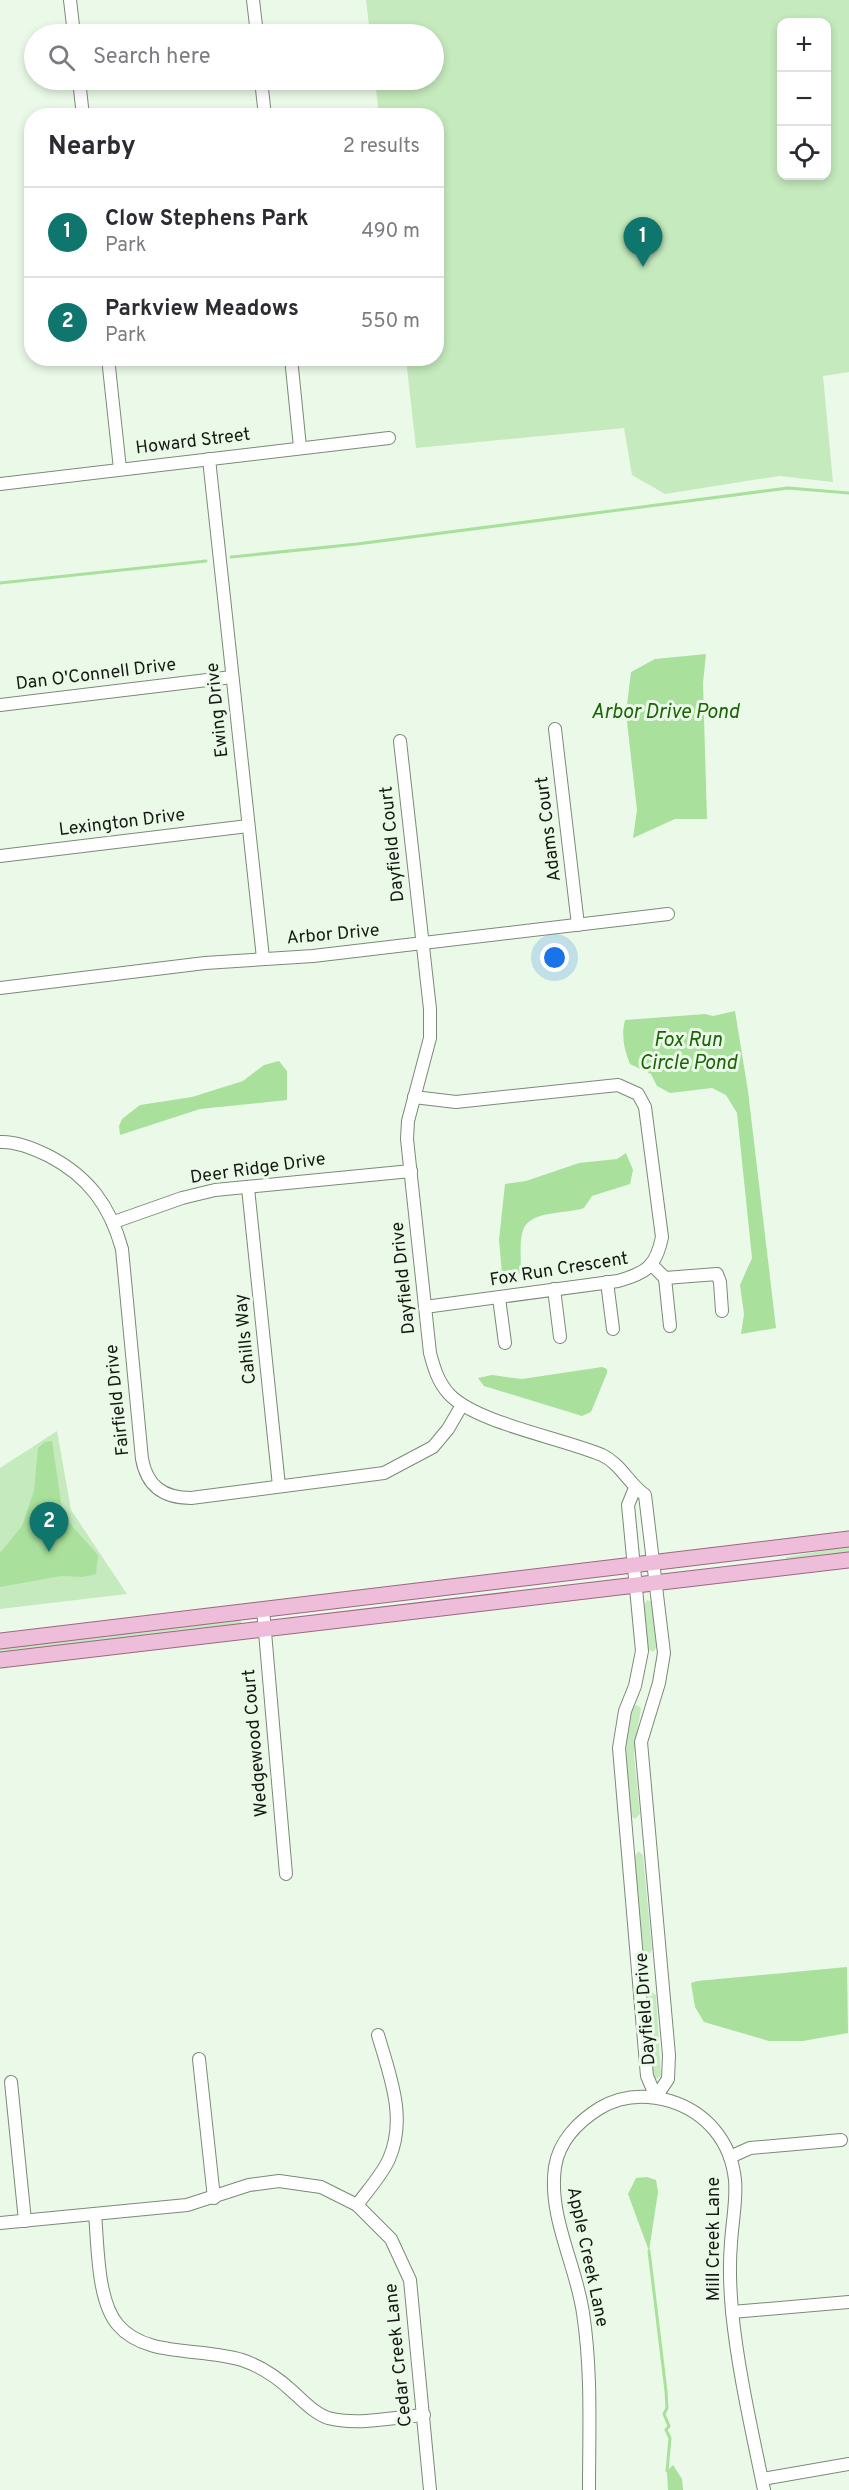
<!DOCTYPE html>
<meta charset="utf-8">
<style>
body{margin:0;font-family:Overpass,sans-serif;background:#f7f7f7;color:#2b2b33}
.controls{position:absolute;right:18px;top:18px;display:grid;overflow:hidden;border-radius:12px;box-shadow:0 3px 9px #0003}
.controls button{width:54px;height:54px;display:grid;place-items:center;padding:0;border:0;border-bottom:2px solid #e1e1e2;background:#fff;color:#2b2b33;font:30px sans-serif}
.you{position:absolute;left:555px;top:958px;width:21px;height:21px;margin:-15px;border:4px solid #fff;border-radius:50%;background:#1a73e8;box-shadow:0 0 0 9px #1a73e833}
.badge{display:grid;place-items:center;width:39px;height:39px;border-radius:50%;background:#0f766e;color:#fff;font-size:20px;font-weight:700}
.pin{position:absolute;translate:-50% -50px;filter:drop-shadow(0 2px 3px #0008)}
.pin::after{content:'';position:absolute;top:32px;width:21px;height:18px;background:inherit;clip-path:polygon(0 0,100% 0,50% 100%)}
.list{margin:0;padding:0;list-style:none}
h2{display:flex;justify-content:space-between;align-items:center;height:78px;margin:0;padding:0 24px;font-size:26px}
h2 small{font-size:20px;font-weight:400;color:#7c7c81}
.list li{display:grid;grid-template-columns:39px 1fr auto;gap:18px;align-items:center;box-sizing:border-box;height:90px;padding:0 24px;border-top:2px solid #e1e1e2}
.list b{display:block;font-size:22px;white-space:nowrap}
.list p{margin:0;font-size:20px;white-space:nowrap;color:#7c7c81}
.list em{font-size:20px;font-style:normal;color:#7c7c81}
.icon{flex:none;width:33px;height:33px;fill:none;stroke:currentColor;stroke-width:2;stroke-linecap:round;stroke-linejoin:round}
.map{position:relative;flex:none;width:849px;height:2490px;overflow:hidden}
.search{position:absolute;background:#fff;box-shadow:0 3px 9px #0003;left:24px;top:24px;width:420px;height:66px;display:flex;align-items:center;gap:15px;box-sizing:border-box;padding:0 21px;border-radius:33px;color:#7c7c81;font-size:22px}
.panel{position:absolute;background:#fff;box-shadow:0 3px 9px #0003;left:24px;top:108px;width:420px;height:258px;border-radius:24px}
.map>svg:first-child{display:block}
</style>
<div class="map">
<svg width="849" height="2490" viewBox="0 0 849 2490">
<rect width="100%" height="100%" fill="#ebfae8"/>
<g fill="#c5eabd" fill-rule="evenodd">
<path d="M366,0H849V372L823,376L833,482L779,476L665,494L632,475L624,428L416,448L406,359L436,358V116L379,115L375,80H434V34H370ZM782,22H826V176H782Z"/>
<path d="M57,1431L71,1510L127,1594L0,1609V1468Z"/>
<path d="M849,1546V1553L786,1560V1557Z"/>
<path d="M647,1600L652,1602L657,1647L653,1652L648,1649L644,1605Z"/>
<path d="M241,1618V1624L0,1654V1648Z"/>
<path d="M637,1705L641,1708L634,1755L640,1814L635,1819L631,1816C628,1779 621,1742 633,1707Z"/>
<path d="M638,1851L643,1855L652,1950L648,1955L643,1952L634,1859Z"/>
<path d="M652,1992L656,1995L661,2076L656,2079L652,2075L647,1998Z"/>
</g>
<g fill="#a8e09c">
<path d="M706,654L703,683L707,819H675L633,838L637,810L626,713L631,672L655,659Z"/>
<path d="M735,1011L748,1091L776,1328L741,1334L744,1314L740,1285L752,1258L737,1113L726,1095L712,1088L670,1093L657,1086L651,1074L630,1064C624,1050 621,1035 625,1020L705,1014L713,1016Z"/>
<path d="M279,1061L287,1071V1100L200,1109L120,1135L119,1126L122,1119L140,1105L192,1097L243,1081L264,1065Z"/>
<path d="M626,1153L633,1170L630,1184L592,1196L584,1208C565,1215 526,1209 522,1234C519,1247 522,1260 520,1273L509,1277L502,1274L499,1240L505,1184L526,1181L579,1163L617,1159Z"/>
<path d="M602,1367L607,1369V1373L591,1412L582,1416L484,1386L478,1378L492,1375L522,1379Z"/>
<path d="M52,1441L63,1516L98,1555L96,1574L83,1577L61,1576L0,1587V1553L22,1526L34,1491L38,1448L45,1442Z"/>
<path d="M847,1967L848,2033L803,2041H769L704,2022L695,2007L691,1983L697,1981Z"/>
<path d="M647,2177L656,2180L658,2192L649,2251L628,2194L636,2178Z"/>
<path d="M673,2465L682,2479L683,2490H668L667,2471Z"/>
</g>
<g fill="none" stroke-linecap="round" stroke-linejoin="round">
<g stroke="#a8e09c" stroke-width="3">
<path d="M231,557L357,544L788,488L849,493"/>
<path d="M0,583L206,561"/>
<path d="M649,2251L666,2391L667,2408L664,2414L669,2426L666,2430L670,2438L667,2471"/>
</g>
<defs>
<g id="minor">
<path d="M70,0L74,34"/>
<path d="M253,0L257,34"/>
<path d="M79,80L83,116"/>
<path d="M261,80L265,116"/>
<path d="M108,358L120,469"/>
<path d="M291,358L300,447"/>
<path d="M209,459L263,958"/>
<path d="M0,484L389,438"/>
<path d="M0,705L232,677"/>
<path d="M555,729L578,925"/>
<path d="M400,741L430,1009V1038L408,1121L407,1139L430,1353C434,1368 438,1382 449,1394C476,1423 562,1438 602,1455C621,1464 628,1483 645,1495L664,1653L659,1683L641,1742L669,2055L668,2079L656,2097"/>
<path d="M0,856L248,826"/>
<path d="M0,988L205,963L313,956L668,914"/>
<path d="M414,1097L456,1102L618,1085L638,1094L645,1107L662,1237C656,1267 646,1273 618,1281L425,1307"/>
<path d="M0,1142C17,1141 35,1149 49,1156C89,1177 110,1206 122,1249L142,1459C147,1486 163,1498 191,1498L384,1473L433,1447L448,1429L462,1405"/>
<path d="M248,1188L279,1486"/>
<path d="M114,1222L182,1198L215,1190L411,1171"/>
<path d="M651,1264L665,1278L717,1274L720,1282L722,1311"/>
<path d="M665,1278L670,1326"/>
<path d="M607,1282L613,1329"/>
<path d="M554,1289L560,1337"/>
<path d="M499,1298L505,1343"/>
<path d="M635,1488L628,1505L642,1651L635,1686L625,1711L619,1748L647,2076L656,2097"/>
<path d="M263,1609L286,1874"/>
<path d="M199,2059L214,2198"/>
<path d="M11,2082L25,2221"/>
<path d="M730,2157L750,2148L841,2140"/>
<path d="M357,2205C367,2191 382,2175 389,2159C407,2118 390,2076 378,2035"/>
<path d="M95,2214C98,2246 97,2301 118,2325C146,2358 201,2347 242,2360C260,2366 278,2378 292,2391C303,2401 314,2413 328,2418C358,2426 394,2417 424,2415"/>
<path d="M0,2223L187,2205L249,2185L279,2181L321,2187L357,2205L391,2239L410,2280L430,2490"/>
<path d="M732,2312L849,2302"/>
<path d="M762,2479L849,2464"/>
<path d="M589,2490C589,2431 592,2372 583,2313C576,2264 548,2217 555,2167C559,2141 579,2121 600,2108C622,2095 646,2094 670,2101C706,2112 731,2141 735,2180C737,2200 732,2223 731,2243C729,2266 730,2289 732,2311C738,2371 752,2431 764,2490"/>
</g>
<g id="major">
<path d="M0,1641L849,1539"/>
<path d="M0,1660L849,1560"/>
</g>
</defs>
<use href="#minor" stroke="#7c8979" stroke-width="14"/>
<use href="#major" stroke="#9b6783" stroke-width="17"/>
<use href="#minor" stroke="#fff" stroke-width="12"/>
<use href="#major" stroke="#eebdd9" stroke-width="15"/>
</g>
<g text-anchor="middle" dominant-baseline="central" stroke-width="6" stroke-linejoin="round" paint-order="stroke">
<g font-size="18" fill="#141913" stroke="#ebfae8">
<text transform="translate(193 442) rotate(-7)">Howard Street</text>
<text transform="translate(96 675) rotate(-7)">Dan O'Connell Drive</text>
<text transform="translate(218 710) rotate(-96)">Ewing Drive</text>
<text transform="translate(122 823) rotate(-7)">Lexington Drive</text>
<text transform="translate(549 829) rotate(-97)">Adams Court</text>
<text transform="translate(393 844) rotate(-96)">Dayfield Court</text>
<text transform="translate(333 935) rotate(-5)">Arbor Drive</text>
<text transform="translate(258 1169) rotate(-8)">Deer Ridge Drive</text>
<text transform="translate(559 1270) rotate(-9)">Fox Run Crescent</text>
<text transform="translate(404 1278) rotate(-96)">Dayfield Drive</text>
<text transform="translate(246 1339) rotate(-96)">Cahills Way</text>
<text transform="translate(118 1400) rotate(-96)">Fairfield Drive</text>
<text transform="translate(256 1743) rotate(-95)">Wedgewood Court</text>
<text transform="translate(646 2009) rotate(-94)">Dayfield Drive</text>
<text transform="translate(714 2239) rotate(-90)">Mill Creek Lane</text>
<text transform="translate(587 2257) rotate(78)">Apple Creek Lane</text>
<text transform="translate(399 2355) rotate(-96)">Cedar Creek Lane</text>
</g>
<g font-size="20" font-style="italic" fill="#1b6406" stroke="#ebfae8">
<text x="665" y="713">Arbor Drive Pond</text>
<text x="688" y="1041">Fox Run<tspan x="688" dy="23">Circle Pond</tspan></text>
</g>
</g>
</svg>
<div class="controls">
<button>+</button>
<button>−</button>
<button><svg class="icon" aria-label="locate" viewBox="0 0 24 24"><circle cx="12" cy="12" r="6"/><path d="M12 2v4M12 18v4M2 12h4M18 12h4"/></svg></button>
</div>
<div class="you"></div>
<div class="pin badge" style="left:643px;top:267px">1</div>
<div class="pin badge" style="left:49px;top:1552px">2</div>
<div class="search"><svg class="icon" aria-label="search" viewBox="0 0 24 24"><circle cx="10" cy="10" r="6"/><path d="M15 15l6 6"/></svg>Search here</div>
<section class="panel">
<h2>Nearby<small>2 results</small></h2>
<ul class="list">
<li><span class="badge">1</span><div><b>Clow Stephens Park</b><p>Park</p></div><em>490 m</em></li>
<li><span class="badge">2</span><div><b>Parkview Meadows</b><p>Park</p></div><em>550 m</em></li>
</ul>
</section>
</div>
